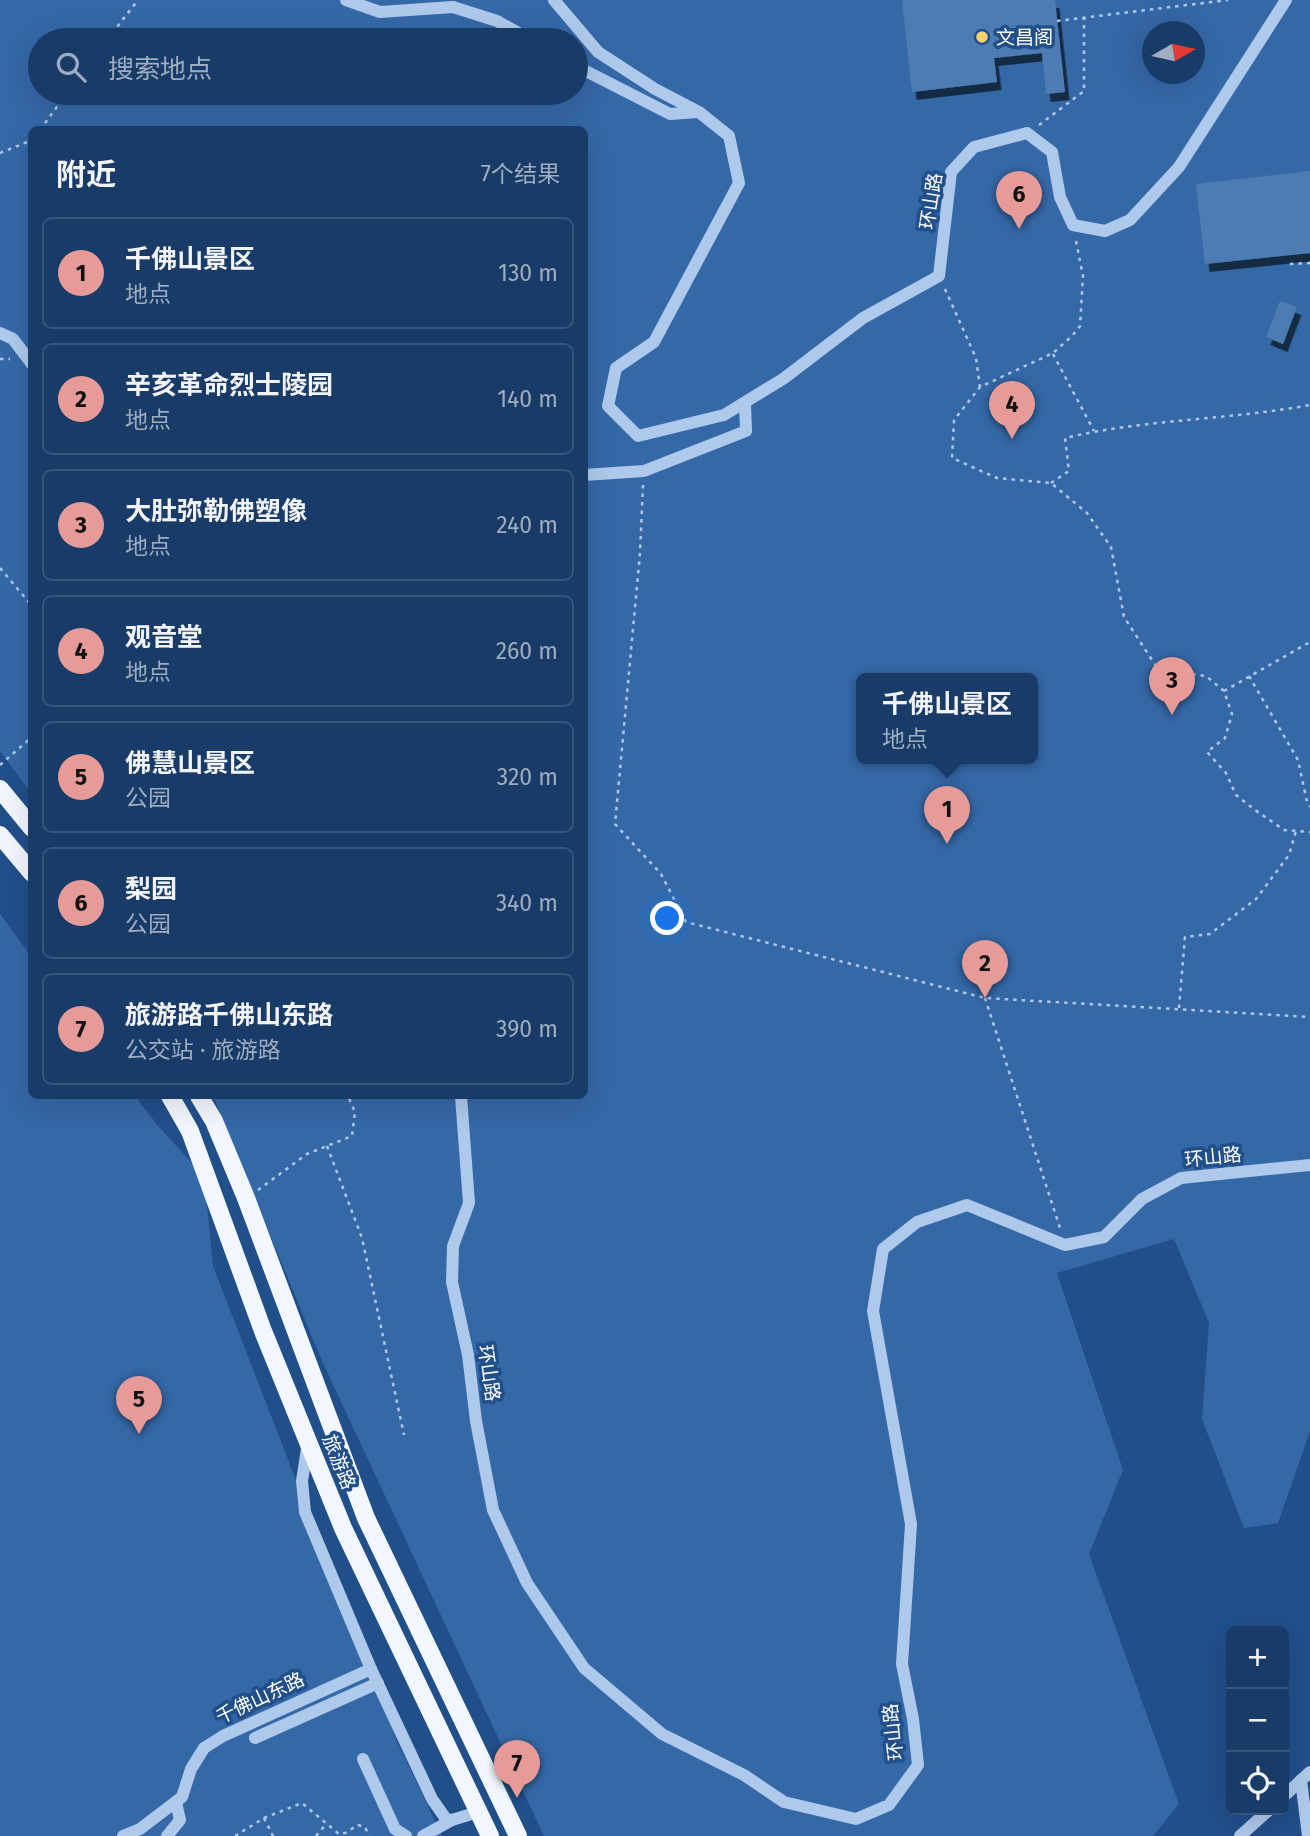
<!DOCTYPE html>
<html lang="zh">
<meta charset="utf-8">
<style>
body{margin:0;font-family:"Fira Sans","Noto Sans SC",sans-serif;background:#22426e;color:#f1f3f6}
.controls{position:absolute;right:21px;bottom:21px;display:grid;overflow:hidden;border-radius:10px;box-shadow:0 7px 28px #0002}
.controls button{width:63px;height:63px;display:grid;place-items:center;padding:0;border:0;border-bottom:2px solid #37557c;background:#193b68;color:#f1f3f6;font:35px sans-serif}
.compass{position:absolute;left:1142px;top:21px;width:63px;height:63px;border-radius:50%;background:#193b68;box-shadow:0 7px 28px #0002;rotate:81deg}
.you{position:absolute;left:668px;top:919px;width:24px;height:24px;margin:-18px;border:5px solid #fff;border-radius:50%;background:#1a73e8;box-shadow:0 0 0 10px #1a73e833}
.badge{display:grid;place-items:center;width:46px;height:46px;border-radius:50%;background:#e69b98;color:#111;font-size:23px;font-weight:700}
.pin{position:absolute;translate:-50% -58px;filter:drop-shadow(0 2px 4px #0008)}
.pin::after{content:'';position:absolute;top:37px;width:24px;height:21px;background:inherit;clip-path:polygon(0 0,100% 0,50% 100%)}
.popup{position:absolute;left:856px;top:673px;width:182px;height:91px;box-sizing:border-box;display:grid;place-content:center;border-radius:10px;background:#193b68;filter:drop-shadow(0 2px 5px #0005);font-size:23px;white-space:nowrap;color:#9fadc0}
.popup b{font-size:26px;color:#f1f3f6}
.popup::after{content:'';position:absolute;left:50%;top:100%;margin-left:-14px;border:14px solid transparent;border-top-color:#193b68}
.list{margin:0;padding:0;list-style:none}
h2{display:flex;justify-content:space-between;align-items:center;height:91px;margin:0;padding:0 28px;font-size:30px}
h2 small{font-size:23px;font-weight:400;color:#9fadc0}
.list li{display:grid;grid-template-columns:46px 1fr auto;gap:21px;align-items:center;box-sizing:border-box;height:112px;margin:0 14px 14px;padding:0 14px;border:2px solid #37557c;border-radius:10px}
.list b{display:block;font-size:26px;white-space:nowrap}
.list p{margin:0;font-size:23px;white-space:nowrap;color:#9fadc0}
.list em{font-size:23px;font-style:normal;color:#9fadc0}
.icon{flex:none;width:38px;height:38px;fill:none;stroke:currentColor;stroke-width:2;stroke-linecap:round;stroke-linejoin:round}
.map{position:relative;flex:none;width:1310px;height:1836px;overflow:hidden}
.search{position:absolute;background:#193b68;box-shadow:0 7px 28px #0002;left:28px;top:28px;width:560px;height:77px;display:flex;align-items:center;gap:18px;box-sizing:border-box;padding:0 24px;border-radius:38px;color:#9fadc0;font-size:26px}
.panel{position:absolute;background:#193b68;box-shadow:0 7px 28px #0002;left:28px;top:126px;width:560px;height:973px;border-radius:10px}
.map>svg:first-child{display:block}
</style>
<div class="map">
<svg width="1310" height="1836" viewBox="0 0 1310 1836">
<defs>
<filter id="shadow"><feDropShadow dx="4.5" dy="8" stdDeviation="0" flood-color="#0009"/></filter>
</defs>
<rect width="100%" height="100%" fill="#214f8a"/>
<g fill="#3568a7" fill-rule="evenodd">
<path d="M0,0H1310V1431L1278,1523L1244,1528L1202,1419L1209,1323L1174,1239L1057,1273L1123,1470L1089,1554L1179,1804L1153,1836H544L322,1361L213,1096H584V130H32L31,793L0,751ZM1152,32H1194V74H1152ZM40,40H576V93H40ZM861,678H1033V758H861Z"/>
<path d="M0,914L31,956L32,1096H135L158,1126L204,1176L213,1266L397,1741L442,1836H0Z"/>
</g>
<g fill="#4e7bb3" filter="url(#shadow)">
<path d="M902,0H1055L1065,92L1046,94L1042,53L994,58L997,82L912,92Z"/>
<path d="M1310,171V253L1205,264L1196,184Z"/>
<path d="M1280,301L1297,307L1283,344L1266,337Z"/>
</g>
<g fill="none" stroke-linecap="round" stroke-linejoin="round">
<g stroke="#aec9eb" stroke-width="2.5" stroke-dasharray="3.5 5" stroke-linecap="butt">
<path d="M1057,21L1228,0"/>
<path d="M107,40L138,0"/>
<path d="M1039,125L1084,91V18"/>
<path d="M40,130L67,93"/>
<path d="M0,153L32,140"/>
<path d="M1076,241L1083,276L1080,326L1072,336L1053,353L980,387L954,420L952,458L997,478L1051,483L1087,513L1111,547L1124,617L1167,683L1184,673L1206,676L1224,691L1232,714L1225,738L1207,752L1226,773L1236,795L1255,810L1284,830L1310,832"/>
<path d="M1290,264L1310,263"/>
<path d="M945,289L976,358L980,387"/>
<path d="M1053,354L1094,431"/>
<path d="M0,359H10"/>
<path d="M1051,483L1069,471L1065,438C1145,419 1229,420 1310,405"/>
<path d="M643,485L640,553L615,824L661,874L686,922L985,998L1310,1017"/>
<path d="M0,568L32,606"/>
<path d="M1249,676L1298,760L1307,802L1310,807"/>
<path d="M1224,691L1310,642"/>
<path d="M0,765L32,737"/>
<path d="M985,998L1060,1228"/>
<path d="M1179,1008L1185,937L1210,934L1256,899L1289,855L1296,831"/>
<path d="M327,1146L362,1238L404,1435"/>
<path d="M258,1190L307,1154L352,1136L355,1112L348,1096"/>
<path d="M264,1818L273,1836"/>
<path d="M235,1836L264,1818L302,1803L339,1834L345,1833L358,1825L365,1827L369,1836"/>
<path d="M316,1836L327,1823"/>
</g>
<g stroke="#aec9eb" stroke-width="12">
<path d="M346,0L380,12L453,7L497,21L531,40"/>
<path d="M554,0L598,52L655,89L699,112L729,136L739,183L654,342L616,368L608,406L638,436L724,415L783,379L863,318L939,276L951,172L974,147L1027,133L1052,152L1060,197L1073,225L1105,231L1130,220L1179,167L1286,0"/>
<path d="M576,66L670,114L698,112"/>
<path d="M0,333L13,339L32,364"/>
<path d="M584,475L644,471L746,431L745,403"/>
<path d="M461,1096L469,1203L453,1246L452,1282L468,1355L476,1421L493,1510L527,1583L584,1668L662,1734L744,1775L784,1802L856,1819L889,1805L918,1765L913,1719L902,1664L911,1524L873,1311L883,1249L917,1222L967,1205L1065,1245L1104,1237L1142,1199L1181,1178L1310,1165"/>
<path d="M308,1442L302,1481L305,1512L371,1669L432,1799L446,1819L452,1820L478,1812"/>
<path d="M255,1738L378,1683"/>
<path d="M363,1759L395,1829L406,1836"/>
<path d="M1301,1780L1308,1836"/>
<path d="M1284,1796L1310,1772"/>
<path d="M123,1836L140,1829L182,1797L191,1769L204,1748L223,1736L371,1669"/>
<path d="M167,1836L180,1820L176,1802"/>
<path d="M423,1836L452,1820"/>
<path d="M1240,1836L1269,1810"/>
</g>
<g stroke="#f2f7fe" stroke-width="18">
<path d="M0,789L32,828"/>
<path d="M0,835L32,873"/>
<path d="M170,1096L190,1131L263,1331L343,1528L490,1836"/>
<path d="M199,1096L214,1121L246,1198L366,1518L518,1836"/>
</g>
</g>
<circle fill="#f7d06f" stroke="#214f8a" stroke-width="2.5" cx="982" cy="37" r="7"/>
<g text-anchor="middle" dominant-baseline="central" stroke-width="7" stroke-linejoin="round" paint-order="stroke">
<g font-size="19" fill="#fff" stroke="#214f8a" text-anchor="start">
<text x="996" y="37">文昌阁</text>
</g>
<g font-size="19" fill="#fff" stroke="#214f8a">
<text transform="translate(931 201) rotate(-81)">环山路</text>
<text transform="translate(1213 1157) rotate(-6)">环山路</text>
<text transform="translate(489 1373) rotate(82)">环山路</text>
<text transform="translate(339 1462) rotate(68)">旅游路</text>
<text transform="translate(260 1698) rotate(-25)">千佛山东路</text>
<text transform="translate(893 1732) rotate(-96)">环山路</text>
</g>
</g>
</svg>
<div class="controls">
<button>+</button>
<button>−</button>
<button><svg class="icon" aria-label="locate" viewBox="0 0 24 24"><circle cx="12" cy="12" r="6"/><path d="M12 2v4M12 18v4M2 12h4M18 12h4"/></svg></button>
</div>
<svg class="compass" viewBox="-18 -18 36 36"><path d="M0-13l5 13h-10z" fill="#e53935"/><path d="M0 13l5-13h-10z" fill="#9fadc0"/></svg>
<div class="you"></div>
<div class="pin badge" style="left:947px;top:844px">1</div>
<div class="popup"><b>千佛山景区</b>地点</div>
<div class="pin badge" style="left:985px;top:998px">2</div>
<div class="pin badge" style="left:1172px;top:715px">3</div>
<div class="pin badge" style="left:1012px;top:439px">4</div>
<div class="pin badge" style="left:139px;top:1434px">5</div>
<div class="pin badge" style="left:1019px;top:229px">6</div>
<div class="pin badge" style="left:517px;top:1798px">7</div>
<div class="search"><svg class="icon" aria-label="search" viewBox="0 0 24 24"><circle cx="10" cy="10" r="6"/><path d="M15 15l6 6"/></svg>搜索地点</div>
<section class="panel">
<h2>附近<small>7个结果</small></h2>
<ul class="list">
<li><span class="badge">1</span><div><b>千佛山景区</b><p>地点</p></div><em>130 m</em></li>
<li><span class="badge">2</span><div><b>辛亥革命烈士陵园</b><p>地点</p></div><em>140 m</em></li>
<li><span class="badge">3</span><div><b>大肚弥勒佛塑像</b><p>地点</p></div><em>240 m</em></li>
<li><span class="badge">4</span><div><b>观音堂</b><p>地点</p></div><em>260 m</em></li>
<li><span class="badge">5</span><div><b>佛慧山景区</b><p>公园</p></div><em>320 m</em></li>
<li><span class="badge">6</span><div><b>梨园</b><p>公园</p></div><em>340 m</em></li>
<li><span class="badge">7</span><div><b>旅游路千佛山东路</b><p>公交站 · 旅游路</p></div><em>390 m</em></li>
</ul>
</section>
</div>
